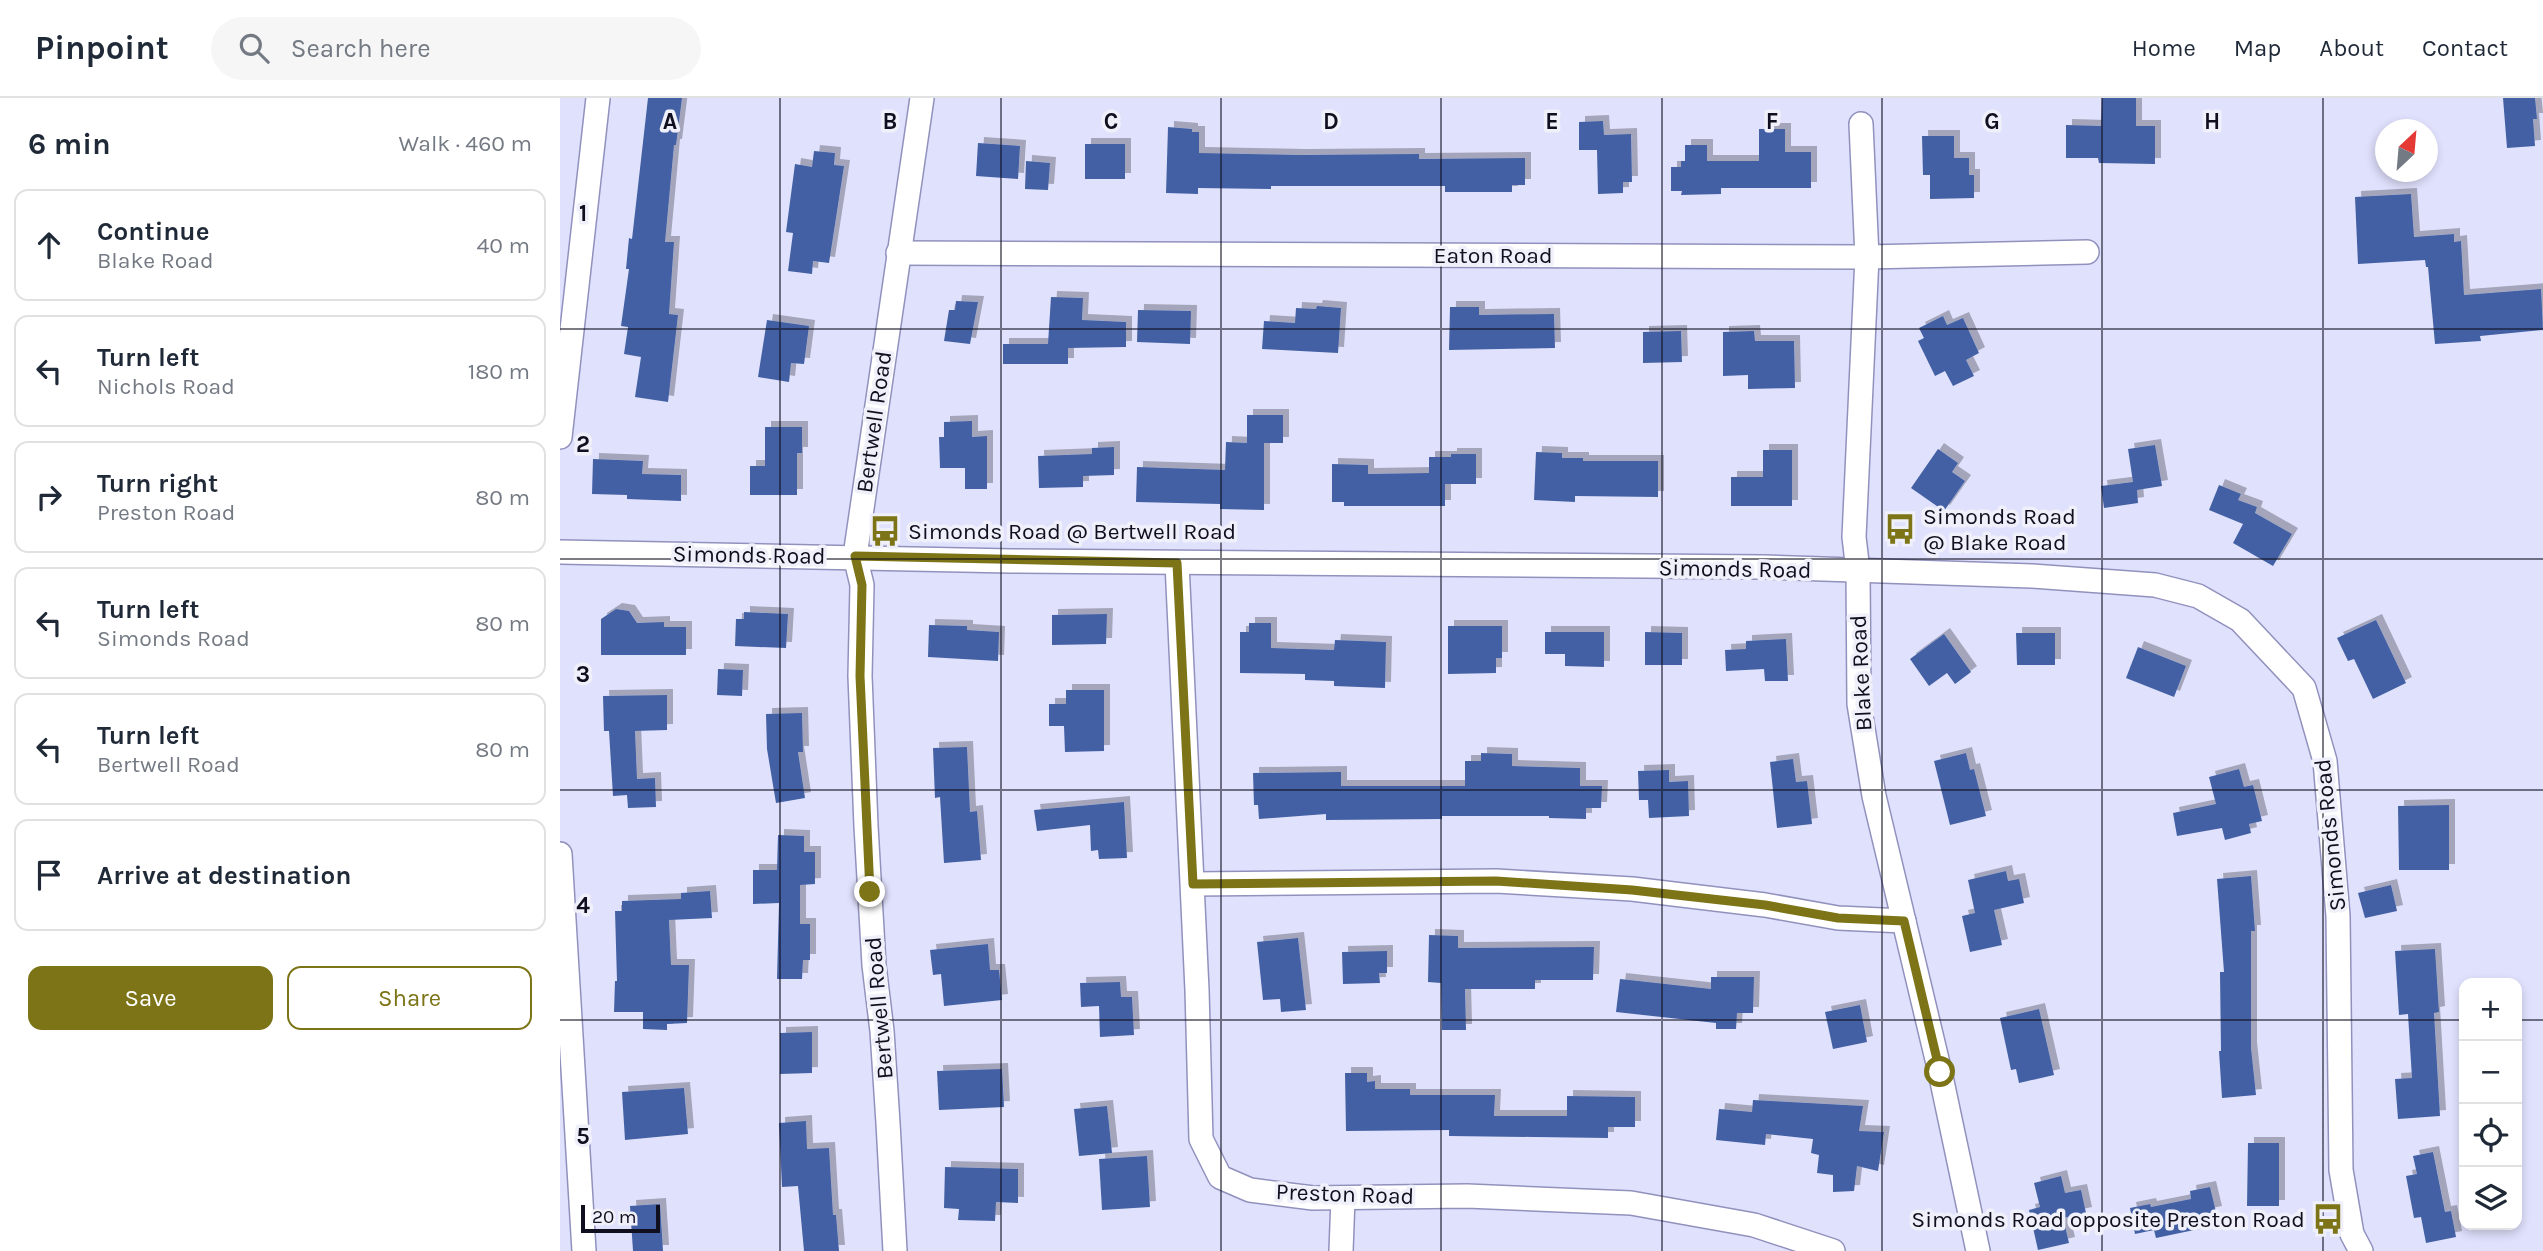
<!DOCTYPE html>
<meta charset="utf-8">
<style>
body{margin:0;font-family:Karla,sans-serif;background:#f6f6f7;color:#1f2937}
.controls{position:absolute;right:21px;bottom:21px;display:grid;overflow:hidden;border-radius:14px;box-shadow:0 4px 10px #0003}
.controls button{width:63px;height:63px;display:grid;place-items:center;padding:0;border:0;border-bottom:2px solid #e0e1e3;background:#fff;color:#1f2937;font:35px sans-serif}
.compass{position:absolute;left:1815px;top:21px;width:63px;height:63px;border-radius:50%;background:#fff;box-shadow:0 4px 10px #0003;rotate:26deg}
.scale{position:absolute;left:21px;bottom:18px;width:79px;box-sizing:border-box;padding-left:7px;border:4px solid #0f0f1f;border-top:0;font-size:19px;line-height:24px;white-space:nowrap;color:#0f0f1f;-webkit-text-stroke:5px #eff0f9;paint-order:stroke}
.stop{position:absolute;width:21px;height:21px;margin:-16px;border:5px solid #7c7416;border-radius:50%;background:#fff}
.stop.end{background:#7c7416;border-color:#fff;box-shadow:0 2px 7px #0008}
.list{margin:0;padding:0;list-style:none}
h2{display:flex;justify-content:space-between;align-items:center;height:91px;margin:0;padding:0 28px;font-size:30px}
h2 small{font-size:23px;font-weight:400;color:#747a83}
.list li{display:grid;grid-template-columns:46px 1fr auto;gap:21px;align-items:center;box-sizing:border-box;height:112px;margin:0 14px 14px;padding:0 14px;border:2px solid #e0e1e3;border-radius:14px}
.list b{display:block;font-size:26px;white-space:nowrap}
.list p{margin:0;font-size:23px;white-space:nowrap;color:#747a83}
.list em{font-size:23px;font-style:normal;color:#747a83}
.actions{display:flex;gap:14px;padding:21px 28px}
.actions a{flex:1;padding:16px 0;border:2px solid #7c7416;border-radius:14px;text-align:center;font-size:24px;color:#7c7416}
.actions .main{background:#7c7416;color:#fff}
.icon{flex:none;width:38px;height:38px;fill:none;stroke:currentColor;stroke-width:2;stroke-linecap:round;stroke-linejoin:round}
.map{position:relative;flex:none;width:1983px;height:1153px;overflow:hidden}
header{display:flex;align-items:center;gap:42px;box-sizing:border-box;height:98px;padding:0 35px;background:#fff;border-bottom:2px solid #e0e1e3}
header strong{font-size:33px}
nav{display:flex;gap:38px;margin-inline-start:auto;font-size:24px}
.search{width:490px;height:63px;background:#f6f6f7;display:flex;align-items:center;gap:18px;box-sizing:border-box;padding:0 24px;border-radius:38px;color:#747a83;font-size:26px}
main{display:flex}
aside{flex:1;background:#fff}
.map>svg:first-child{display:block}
</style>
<header>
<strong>Pinpoint</strong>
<div class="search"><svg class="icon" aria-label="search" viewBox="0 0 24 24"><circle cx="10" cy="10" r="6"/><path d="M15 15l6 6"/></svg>Search here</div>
<nav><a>Home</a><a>Map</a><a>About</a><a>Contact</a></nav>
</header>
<main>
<aside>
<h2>6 min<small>Walk · 460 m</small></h2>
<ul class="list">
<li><svg class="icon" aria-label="ahead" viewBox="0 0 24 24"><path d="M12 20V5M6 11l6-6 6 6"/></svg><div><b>Continue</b><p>Blake Road</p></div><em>40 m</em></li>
<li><svg class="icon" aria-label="left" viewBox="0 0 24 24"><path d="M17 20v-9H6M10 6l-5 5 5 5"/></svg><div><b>Turn left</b><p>Nichols Road</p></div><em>180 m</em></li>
<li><svg class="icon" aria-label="right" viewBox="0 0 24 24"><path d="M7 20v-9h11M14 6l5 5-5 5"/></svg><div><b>Turn right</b><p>Preston Road</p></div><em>80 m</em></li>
<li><svg class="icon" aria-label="left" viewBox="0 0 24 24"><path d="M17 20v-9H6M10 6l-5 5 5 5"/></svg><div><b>Turn left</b><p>Simonds Road</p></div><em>80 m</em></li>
<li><svg class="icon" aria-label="left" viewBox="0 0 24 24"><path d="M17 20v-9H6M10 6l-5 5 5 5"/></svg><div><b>Turn left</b><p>Bertwell Road</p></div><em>80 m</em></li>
<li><svg class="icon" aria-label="arrive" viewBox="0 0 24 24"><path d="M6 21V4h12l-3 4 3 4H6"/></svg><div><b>Arrive at destination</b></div></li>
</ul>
<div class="actions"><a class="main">Save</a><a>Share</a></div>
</aside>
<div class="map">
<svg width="1983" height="1153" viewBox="0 0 1983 1153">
<defs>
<filter id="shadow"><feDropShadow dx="6" dy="-6" stdDeviation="0" flood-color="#0004"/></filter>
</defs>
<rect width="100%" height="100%" fill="#e0e1fd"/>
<g fill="#4261a3" filter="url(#shadow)">
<path d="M88,0H122L116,47H114L105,144H114L109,216L118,217L108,304L75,299L81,259L64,256L68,229L61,228L69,171H66L69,140L72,141Z"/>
<path d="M1542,0H1576V28H1595V66L1539,65L1538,60H1506V27L1541,28Z"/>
<path d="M1943,0H1975L1977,21H1973L1975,48L1947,50Z"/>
<path d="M1043,23L1044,37L1071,36L1072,84H1063V95L1038,96L1037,52H1019V24Z"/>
<path d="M608,29L632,31V34H639V55L741,57L859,56V61L965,60V87H952V94H885V88H711V91L638,90V96L606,95Z"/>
<path d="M1199,31H1225V54H1251V90H1161V96L1121,97L1122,93H1111V69H1121V63H1125V47H1147V63H1199Z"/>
<path d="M1362,38H1394V60H1409V77H1414V100L1370,101V77H1363Z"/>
<path d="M418,45L460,48L458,81L416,78Z"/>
<rect x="525" y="46" width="40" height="35"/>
<path d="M254,53L275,55L274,67L284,68L269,165L253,163L252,176L228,173L233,135L226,134L235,66L252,69Z"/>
<path d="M466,63L490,65L488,92L465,91Z"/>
<path d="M1851,96L1854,139L1894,136V144L1901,143L1904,197L1981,191L1983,232L1920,238L1921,243L1875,246L1868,169H1866L1865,162L1798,166L1795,99Z"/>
<path d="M491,199L523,200L522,222L566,224V249L508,250V266H443V246H488Z"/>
<path d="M396,203L418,204L410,246L384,243L389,212H395Z"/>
<path d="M757,208L781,210L778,255L702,251L704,223L735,225L736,210L756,211Z"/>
<path d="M890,209H919V217L994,216L995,250L889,252Z"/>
<path d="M578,212L631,213L630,246L577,244Z"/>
<path d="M1383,218L1387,227L1403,220L1419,255L1406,262L1414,278L1393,288L1385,273L1375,278L1358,243L1364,240L1359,230Z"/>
<path d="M207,222L249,228L244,266L231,265L229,284L198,279Z"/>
<path d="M1121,233L1122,264L1083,265V234Z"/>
<path d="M1194,233L1195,243H1234L1235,290L1188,291V277L1163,278V234Z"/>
<path d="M687,317H723V345H702H704V412L660,411V406L576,404L577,369L665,372L666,344L687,345Z"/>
<path d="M412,323V339L427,338V391H405V370H380L379,339H384V324Z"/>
<path d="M205,329H242V355H237V397H190V368H205Z"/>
<path d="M1595,347L1602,388L1577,392L1578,405L1544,410L1541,388L1573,384L1568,351Z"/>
<path d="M554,349V377L523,378V389L479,390L478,358L532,356V350Z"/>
<path d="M1378,351L1398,365L1392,374L1405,383L1384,413L1351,390Z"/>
<path d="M1203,352H1232V408H1171V379H1203Z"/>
<path d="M976,354L1002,355V360H1023V363H1098V399L1015,398V404L974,402Z"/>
<path d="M891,356H916V386H885V408H784V404H772V366L808,367V376L869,375V359H891Z"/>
<path d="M33,361L83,363L82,376L121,377V403L67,401V397L32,396Z"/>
<path d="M1659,387L1681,396L1678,402L1697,409L1695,415L1732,436L1713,468L1673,445L1683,426L1649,412Z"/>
<path d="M56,511L69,513L77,525L104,524V529H126V557H41V521Z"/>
<path d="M184,514L228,516L226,550L175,548L176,521H184Z"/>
<path d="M547,516L546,546L492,547V517Z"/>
<path d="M1816,522L1846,585L1813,601L1794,561L1788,563L1777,540Z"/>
<path d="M689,525H711V550L774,552L775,542L826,544L825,590L774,588V583L745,582V576L680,575V534H689Z"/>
<path d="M369,527L407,528V532L439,534L438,563L368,559Z"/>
<path d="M888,528H942V560H936V575L888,576Z"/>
<path d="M985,534H1044V569L1005,568V556H985Z"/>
<path d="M1085,534L1122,535V567H1085Z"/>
<path d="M1456,535H1495V567H1457Z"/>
<path d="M1384,536L1411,574L1395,586L1387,575L1369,588L1350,561Z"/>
<path d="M1226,541L1228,583H1205L1204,571L1166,573L1165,552L1186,551V543Z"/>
<path d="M1578,549L1626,568L1614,599L1566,580Z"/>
<path d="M158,571L183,572L182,598L157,597Z"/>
<path d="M506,592H544V653L505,654L504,628H489V606H506Z"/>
<path d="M107,597V632L75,633L77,681L95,680L96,709L68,710L67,697L53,698L49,633H44L43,598Z"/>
<path d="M242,615L243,654H238L245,700L216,705L207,651L206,616Z"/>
<path d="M407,649L410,714L417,713L421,762L384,765L380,699L375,700L373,650Z"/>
<path d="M921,655L952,656V668L1020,670V688H1042L1041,710H1026V721L989,720V718H882V721L766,722V716L699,721L698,707H694L693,675L781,674V688H905V663H921Z"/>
<path d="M1406,655L1410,672L1414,671L1426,718L1390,727L1374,663Z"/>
<path d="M1233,661L1236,684L1247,683L1252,726L1217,730L1210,664Z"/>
<path d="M1679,671L1684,689L1693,687L1702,723L1689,726L1691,735L1665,742L1662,730L1617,738L1613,715L1656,706L1649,679Z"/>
<path d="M1109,672V684L1128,683L1129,718L1089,720L1088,702H1079L1078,673Z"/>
<path d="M564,704L567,760L539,761L538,752L531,753L530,727L477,733L474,712Z"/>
<path d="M1889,707V772H1839L1838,708Z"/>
<path d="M218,737L244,738V754H255V786L240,787V826H250V862H243L242,881H217L219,805L193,806V772H217Z"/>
<path d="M1446,773L1448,783L1459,781L1464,805L1434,812L1442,847L1410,854L1402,818L1415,815L1408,782Z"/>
<path d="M1691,778L1695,833H1691V950L1696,997L1662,1000L1659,953H1661L1660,874H1664L1657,781Z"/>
<path d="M1831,787L1837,813L1805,820L1798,795Z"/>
<path d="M150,793L152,820L109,822L111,867H129L127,925L107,926V932L83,931V914H54L55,883H57L55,813H62V803L121,801V795Z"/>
<path d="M869,837L898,838V850L1034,849L1033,882H975V891H905L906,932H882L881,885L868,884Z"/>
<path d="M738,840L746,912L721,914L720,901L703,902L697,844Z"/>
<path d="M428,846L430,872H439L442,902L384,908L381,876L373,877L370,852Z"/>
<path d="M1875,851L1879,914L1874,915L1880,1018L1838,1021L1835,981L1852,980L1848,916L1839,917L1835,853Z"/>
<path d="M827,853V875H819L820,885L783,886L782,854Z"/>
<path d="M1151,879H1194L1193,915H1177L1176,931H1156V925L1056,914L1060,881L1151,891Z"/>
<path d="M560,884L561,899H572L574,937L540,939L539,908L521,909L520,885Z"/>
<path d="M1300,907L1307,944L1273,951L1265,914Z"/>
<path d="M1479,911L1494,977L1459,985L1456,971L1451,972L1440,920Z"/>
<path d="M252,934V975L220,976V935Z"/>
<path d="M442,971L444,1009L379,1012L377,973Z"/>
<path d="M785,975H807V984L815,983V991H850V997H935L934,1018H1007V998L1075,999V1029H1048V1040L889,1038V1032L786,1033Z"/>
<path d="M124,990L128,1036L65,1042L62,994Z"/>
<path d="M1193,1002L1303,1008L1299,1033L1324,1034L1318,1073L1297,1068L1294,1093L1273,1094V1077L1257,1075L1259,1057L1251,1055L1253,1041L1206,1036L1205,1047L1156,1042L1159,1011L1192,1014Z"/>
<path d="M547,1008L552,1055L519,1058L514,1011Z"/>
<path d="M246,1023L247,1051L269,1050L273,1117H276L279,1153H244L238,1088L222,1089L219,1025Z"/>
<path d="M1688,1045H1719V1108H1687Z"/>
<path d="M1873,1054L1885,1114L1891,1113L1896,1139L1866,1145L1861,1119L1854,1120L1846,1078L1857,1076L1853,1058Z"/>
<path d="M587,1058L590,1109L542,1112L539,1061Z"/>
<path d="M385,1069L458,1071V1105L436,1104L435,1123L398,1122L399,1111L384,1110Z"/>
<path d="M1501,1078L1505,1095L1521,1092L1526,1115L1503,1120L1509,1145L1478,1152L1469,1112L1480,1109L1474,1085Z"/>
<path d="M1650,1089L1656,1114L1636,1118L1639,1131L1596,1140L1594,1132L1575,1136L1570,1110L1590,1106L1591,1109L1631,1101L1630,1093Z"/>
<path d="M100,1106L103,1153H73L70,1108Z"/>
</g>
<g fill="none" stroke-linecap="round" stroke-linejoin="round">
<defs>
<g id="street">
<path d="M1301,26L1307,159L1294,439L1298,473L1299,606L1314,698L1380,974L1418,1153"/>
<path d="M338,155L1307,159L1527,154"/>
<path d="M0,339L38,0"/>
<path d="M0,454L451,463L1204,469L1472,478L1595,487L1638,498L1680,522L1744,590L1765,663L1778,818L1781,1072L1792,1136L1801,1153"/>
<path d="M617,465L637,892L641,1041L660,1079L690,1092L753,1100L907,1098L1071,1105L1194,1127L1273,1153"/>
<path d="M0,756L24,1153"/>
<path d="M633,786L936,783L1072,791L1205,807L1278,820L1344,823"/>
<path d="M335,1153L328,1025L322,933L314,867L306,728L300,578L302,487L295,458L362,0"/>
<path d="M781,1153L783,1100"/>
</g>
</defs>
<use href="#street" stroke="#9191bd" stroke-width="26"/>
<use href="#street" stroke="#fff" stroke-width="23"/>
</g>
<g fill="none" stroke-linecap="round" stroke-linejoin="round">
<path stroke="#7c7416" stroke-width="9" d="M310,794L300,578L302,487L295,458L617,465L633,786L936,783L1072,792L1205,807L1278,820L1344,823L1380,974"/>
</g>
<path fill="none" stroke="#0f0f1f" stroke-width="2" stroke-opacity="0.55" d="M220,0V1153M441,0V1153M661,0V1153M881,0V1153M1102,0V1153M1322,0V1153M1542,0V1153M1763,0V1153M0,231H1983M0,461H1983M0,692H1983M0,922H1904M1957,922H1983"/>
<defs>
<symbol id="bus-bare" viewBox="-9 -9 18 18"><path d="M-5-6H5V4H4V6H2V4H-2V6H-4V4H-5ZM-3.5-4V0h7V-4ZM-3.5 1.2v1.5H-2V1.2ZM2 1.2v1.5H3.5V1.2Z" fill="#7c7416" stroke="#eff0f9" stroke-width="2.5" paint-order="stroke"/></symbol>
</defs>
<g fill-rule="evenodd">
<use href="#bus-bare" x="1318" y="409" width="44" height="44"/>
<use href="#bus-bare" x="303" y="411" width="44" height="44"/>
<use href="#bus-bare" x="1746" y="1099" width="44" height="44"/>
</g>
<g text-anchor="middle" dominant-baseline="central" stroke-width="7" stroke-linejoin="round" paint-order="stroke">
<g font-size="23" fill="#0f0f1f" stroke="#eff0f9">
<text x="933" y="157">Eaton Road</text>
<text transform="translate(314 324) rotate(-82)">Bertwell Road</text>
<text transform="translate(189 457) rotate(1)">Simonds Road</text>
<text transform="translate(1175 471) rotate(1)">Simonds Road</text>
<text transform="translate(1301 575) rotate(-93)">Blake Road</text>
<text transform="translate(1770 737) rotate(-96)">Simonds Road</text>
<text transform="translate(319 910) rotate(-95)">Bertwell Road</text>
<text transform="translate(785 1096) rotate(2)">Preston Road</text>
</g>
<g font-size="23" fill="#0f0f1f" stroke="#eff0f9" text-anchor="start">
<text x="1363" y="418">Simonds Road<tspan x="1363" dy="26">@ Blake Road</tspan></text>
<text x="348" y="433">Simonds Road @ Bertwell Road</text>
<text x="1745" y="1121" text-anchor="end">Simonds Road opposite Preston Road</text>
</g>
</g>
<g font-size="23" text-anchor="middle" font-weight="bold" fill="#0f0f1f" stroke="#eff0f9" stroke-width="7" stroke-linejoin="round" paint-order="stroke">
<text x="110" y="31">A</text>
<text x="330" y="31">B</text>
<text x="551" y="31">C</text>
<text x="771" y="31">D</text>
<text x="992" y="31">E</text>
<text x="1212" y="31">F</text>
<text x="1432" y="31">G</text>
<text x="1652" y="31">H</text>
<text x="23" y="123">1</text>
<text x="23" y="354">2</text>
<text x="23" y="584">3</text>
<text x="23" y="815">4</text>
<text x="23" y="1046">5</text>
</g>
</svg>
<div class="controls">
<button>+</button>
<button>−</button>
<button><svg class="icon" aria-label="locate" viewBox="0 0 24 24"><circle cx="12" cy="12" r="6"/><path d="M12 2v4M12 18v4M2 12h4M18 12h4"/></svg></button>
<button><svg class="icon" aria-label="layers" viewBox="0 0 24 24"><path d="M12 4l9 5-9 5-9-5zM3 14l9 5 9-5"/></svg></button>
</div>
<svg class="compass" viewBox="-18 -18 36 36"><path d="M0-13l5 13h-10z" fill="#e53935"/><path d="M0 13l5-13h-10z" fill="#747a83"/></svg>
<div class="scale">20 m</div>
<div class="stop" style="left:1380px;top:974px"></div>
<div class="stop end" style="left:310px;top:794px"></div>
</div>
</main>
